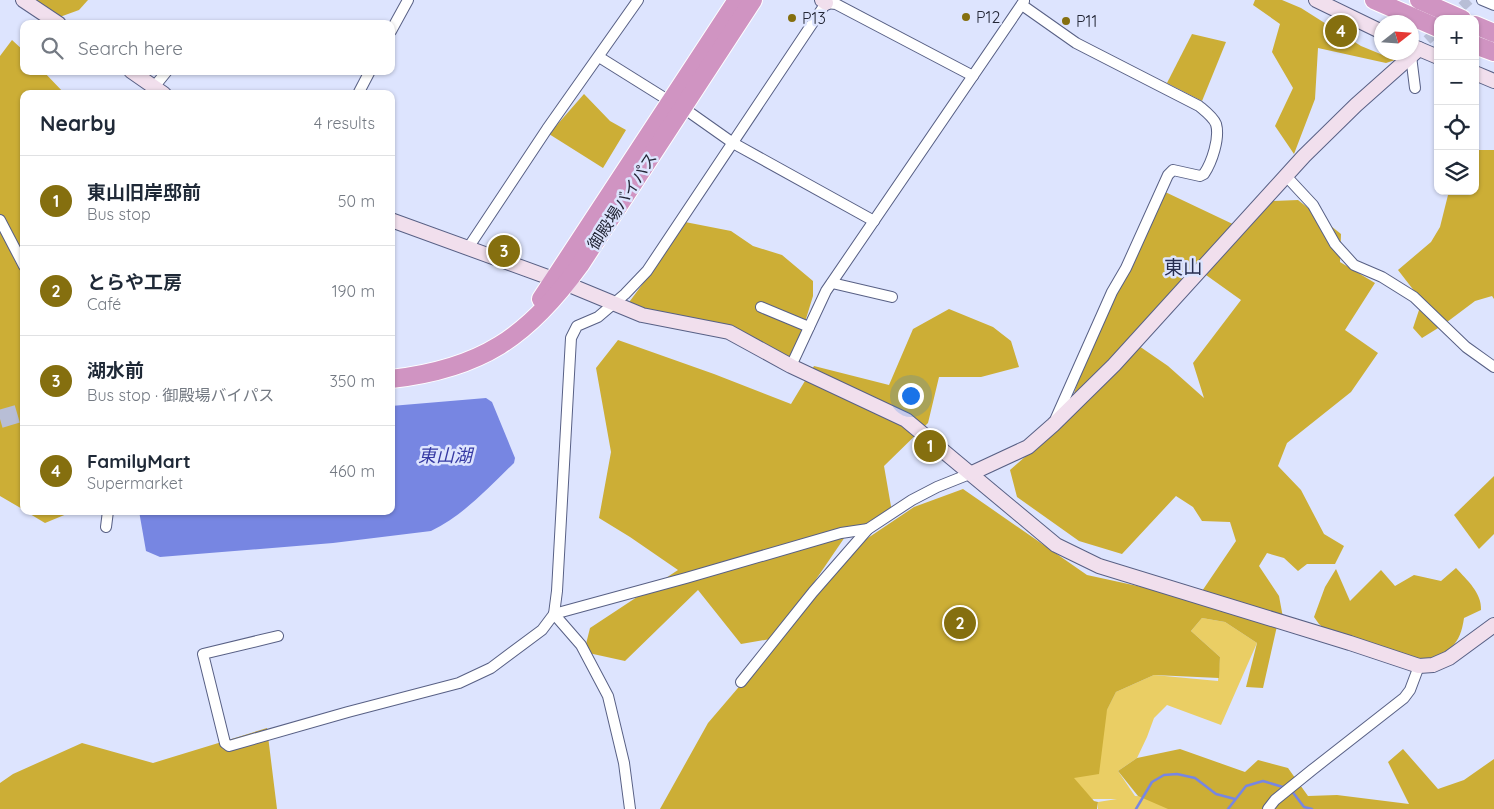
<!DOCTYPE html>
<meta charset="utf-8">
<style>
body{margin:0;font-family:Quicksand,"Noto Sans JP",sans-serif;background:#f6f6f7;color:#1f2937}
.controls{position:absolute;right:15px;top:15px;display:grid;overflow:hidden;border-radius:10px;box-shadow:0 1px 4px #0004}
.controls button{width:45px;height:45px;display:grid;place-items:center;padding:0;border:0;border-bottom:1px solid #e0e1e3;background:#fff;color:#1f2937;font:25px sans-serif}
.compass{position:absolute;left:1374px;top:15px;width:45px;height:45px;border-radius:50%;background:#fff;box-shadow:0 1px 4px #0004;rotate:73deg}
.you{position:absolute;left:910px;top:395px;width:18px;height:18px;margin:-12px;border:4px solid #fff;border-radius:50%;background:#1a73e8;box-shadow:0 0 0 8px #1a73e833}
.badge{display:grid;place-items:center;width:32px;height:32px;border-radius:50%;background:#856f0f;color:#fff;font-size:16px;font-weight:700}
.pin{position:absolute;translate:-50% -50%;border:2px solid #fff;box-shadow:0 1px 5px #0006}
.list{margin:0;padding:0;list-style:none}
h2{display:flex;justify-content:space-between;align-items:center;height:65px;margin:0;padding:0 20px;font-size:21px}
h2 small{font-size:16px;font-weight:400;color:#747a83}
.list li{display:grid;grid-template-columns:32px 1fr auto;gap:15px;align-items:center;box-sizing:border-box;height:90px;padding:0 20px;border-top:1px solid #e0e1e3}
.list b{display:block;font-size:19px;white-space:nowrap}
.list p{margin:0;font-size:16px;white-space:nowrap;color:#747a83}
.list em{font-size:16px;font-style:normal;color:#747a83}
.icon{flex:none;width:28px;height:28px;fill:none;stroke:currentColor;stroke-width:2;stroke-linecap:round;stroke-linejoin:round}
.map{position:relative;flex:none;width:1494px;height:809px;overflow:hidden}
.search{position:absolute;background:#fff;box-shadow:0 1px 4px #0004;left:20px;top:20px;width:375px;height:55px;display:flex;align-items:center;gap:12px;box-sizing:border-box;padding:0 18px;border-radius:10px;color:#747a83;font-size:19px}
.panel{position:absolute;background:#fff;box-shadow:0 1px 4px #0004;left:20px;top:90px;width:375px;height:425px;border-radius:10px}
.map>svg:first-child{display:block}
</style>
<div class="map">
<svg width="1494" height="809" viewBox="0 0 1494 809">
<rect width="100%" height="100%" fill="#dde4fe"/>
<path fill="#eace64" d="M1202,618L1225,622L1257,643L1221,725L1167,705L1154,718L1147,737L1137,758L1118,771L1135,796L1445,809H1098V802L1117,799H1092L1072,779L1116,692L1154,675L1218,681L1220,657L1191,631Z"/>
<g fill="#ccae36">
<path d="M34,0H88L79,10L57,18Z"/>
<path d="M1255,0H1282L1301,8L1361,46L1395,60L1386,63L1318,48L1315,99L1294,154L1275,126L1293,88L1272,52L1280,24L1253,5Z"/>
<path d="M1192,34L1226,42L1202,101L1167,83Z"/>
<path d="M12,40L24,51V71H43L65,94H24V510L0,496V56Z"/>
<path d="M584,94L610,121L626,130L603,168L549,134Z"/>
<path d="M1475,150H1494V299L1492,296L1475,301L1443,325L1422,338L1413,328L1422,301L1398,270L1431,242L1440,227L1449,191H1475Z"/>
<path d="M1161,190L1239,227L1139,346L1168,366L1204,398L1193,363L1241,300L1206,275L1273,201L1298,200L1341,234L1340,262L1375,283L1345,330L1378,353L1351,392L1287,443L1278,466L1301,490L1324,534L1344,546L1335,564H1307L1298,571L1284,558L1267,553L1259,566L1279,596L1284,623L1277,626L1263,688L1246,687L1257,643L1225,622L1202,618L1191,631L1220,657L1219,678L1154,675L1116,692L1107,710L1099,774L1074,778L1094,801L1098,802L1097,809H660L708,723L813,600L856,546L914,507L963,489L1087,575L1220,604L1198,597L1236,541L1230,522L1202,521L1193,507L1176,496L1122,554L1079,541L1017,497L1010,470L1065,422L1091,340Z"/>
<path d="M685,222L731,231L753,246L782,255L813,281V296L793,361L627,305L650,274Z"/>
<path d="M949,309L993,327L1011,341L1019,367L981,377H939L928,423L884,466L892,512L849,531L776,638L741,644L698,590L625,661L584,652L590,628L678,570L630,537L599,518L611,452L596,368L618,340L714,374L791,404L814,366L889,385L913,329Z"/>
<path d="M1494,476V534L1479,549L1454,515Z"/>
<path d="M25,511H74L45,523Z"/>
<path d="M1456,568C1467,580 1482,593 1481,610L1464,618C1460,646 1450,650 1426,662L1333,636L1319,624L1314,617L1325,587L1336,569L1350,601L1381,570L1395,586L1414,575L1441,581Z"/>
<path d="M267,728L277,809H0V783L13,774L82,743L153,763Z"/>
<path d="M1180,749L1245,772L1258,760L1288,768L1308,796L1337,795L1409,804L1388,762L1403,749L1438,789L1464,780L1494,759V809H1168L1138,796L1118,771L1137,758Z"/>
</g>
<path fill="#7786e2" d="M486,398L492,402L515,458L514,463C488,488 464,515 431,531L333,543L160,557L146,551L139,511H391V406Z"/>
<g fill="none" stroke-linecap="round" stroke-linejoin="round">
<g stroke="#7786e2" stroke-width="2.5">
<path d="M1291,790L1304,807L1312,809"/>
<path d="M1136,809L1152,782L1164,775L1177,774L1195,778L1216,794L1235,799"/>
<path d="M1228,809L1246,786L1263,781L1286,788"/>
</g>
<g stroke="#b8bed6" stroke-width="10" stroke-dasharray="10 5" stroke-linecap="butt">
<path d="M1451,17L1469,0"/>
<path d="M1427,40L1438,30"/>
</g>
<path stroke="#b8bed6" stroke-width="18" stroke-dasharray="18 9" stroke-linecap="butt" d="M0,419L24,412"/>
<defs>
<g id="street">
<path d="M1482,0L1494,5"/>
<path d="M826,3L836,4L973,76"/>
<path d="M1022,5L1076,43L1199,106C1205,111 1213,117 1216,124C1220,138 1212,162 1204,174L1200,176L1173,170L1168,175L1126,268L1112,292L1056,418"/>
<path d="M391,31L408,0"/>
<path d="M1411,56L1415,88"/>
<path d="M599,57L671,102"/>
<path d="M154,87L167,71"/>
<path d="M358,94L370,71"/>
<path d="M682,107L733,143L874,221"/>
<path d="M1286,176L1313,205L1335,244L1354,265L1382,277L1414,297L1466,347L1494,367"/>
<path d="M0,220L24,266"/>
<path d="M468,248L547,129L638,0"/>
<path d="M832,283L892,297"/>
<path d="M761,307L809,327"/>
<path d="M791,366L826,291L1024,1"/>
<path d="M106,527L108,511"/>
<path d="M554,614L686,578L841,533L868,529"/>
<path d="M554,614L581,645L608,696L624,763L630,809"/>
<path d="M278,636L203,654L225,743L229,746L348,712L459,683L491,668L542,630L554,614L557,591L571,338L577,326L598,317L625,294L647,271L828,0"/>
<path d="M741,682L813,592L868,529L912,500L937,487L972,473"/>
<path d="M1268,809L1275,800L1312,770L1404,698L1410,690L1419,666"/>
</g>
<g id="secondary">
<path d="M23,0L59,24"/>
<path d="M822,0L826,3"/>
<path d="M1316,0L1382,32"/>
<path d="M1412,46L1438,57"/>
<path d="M131,71L164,94"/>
<path d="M1475,73L1494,81"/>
<path d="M391,220L567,284L642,315L729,332L791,366L906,420L1056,545L1099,566L1350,643L1419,666L1433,665L1449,658L1494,625"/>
<path d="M972,473L1028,447L1053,425L1114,365L1304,156L1356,105L1419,49"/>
</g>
<g id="highway">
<path d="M1374,0L1438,28"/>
<path d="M1419,0L1462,19"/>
<path d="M1475,25L1494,33"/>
<path d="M1475,45L1494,52"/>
<path d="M541,299L737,0"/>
<path d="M391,379C481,369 528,337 580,265L753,0"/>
</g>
</defs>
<use href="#street" stroke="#586085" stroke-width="12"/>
<use href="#secondary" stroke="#586085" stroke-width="16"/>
<use href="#highway" stroke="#fff" stroke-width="20"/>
<use href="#street" stroke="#fff" stroke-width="10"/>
<use href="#secondary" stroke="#f1dfed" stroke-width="14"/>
<use href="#highway" stroke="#d094c2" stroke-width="18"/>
</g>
<g fill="#856f0f" stroke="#dde4fe" stroke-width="2">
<circle cx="966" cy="17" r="5"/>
<circle cx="792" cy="18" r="5"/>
<circle cx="1066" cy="21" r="5"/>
</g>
<g text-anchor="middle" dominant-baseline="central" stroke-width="5" stroke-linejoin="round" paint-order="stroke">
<g font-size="16" fill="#232636" stroke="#dde4fe" text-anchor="start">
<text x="976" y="17">P12</text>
<text x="802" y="18">P13</text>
<text x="1076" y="21">P11</text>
</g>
<g font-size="16" fill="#232636" stroke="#dde4fe">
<text transform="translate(622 201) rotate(-57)">御殿場バイパス</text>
</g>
<g font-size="18" font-style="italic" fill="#3539a3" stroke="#dde4fe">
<text x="445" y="455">東山湖</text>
</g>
<g font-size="19" fill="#272d4f" stroke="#dde4fe">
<text x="1183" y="267">東山</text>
</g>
</g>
</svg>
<div class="controls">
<button>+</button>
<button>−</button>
<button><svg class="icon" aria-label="locate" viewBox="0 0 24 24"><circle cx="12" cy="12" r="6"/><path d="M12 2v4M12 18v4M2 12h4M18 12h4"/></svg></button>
<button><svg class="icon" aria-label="layers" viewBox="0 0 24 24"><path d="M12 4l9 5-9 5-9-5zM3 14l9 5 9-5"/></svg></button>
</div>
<svg class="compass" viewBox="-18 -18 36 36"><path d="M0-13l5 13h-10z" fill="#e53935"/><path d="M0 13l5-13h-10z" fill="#747a83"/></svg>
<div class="you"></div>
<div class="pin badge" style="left:930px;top:446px">1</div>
<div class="pin badge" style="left:960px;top:623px">2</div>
<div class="pin badge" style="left:504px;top:251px">3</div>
<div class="pin badge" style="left:1341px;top:31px">4</div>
<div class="search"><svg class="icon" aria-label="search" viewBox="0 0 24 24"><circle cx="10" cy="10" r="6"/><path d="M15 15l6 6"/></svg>Search here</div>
<section class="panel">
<h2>Nearby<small>4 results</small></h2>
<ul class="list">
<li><span class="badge">1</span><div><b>東山旧岸邸前</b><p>Bus stop</p></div><em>50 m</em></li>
<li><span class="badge">2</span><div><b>とらや工房</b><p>Café</p></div><em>190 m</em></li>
<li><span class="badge">3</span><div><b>湖水前</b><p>Bus stop · 御殿場バイパス</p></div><em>350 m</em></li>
<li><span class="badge">4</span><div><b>FamilyMart</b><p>Supermarket</p></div><em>460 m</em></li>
</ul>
</section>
</div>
